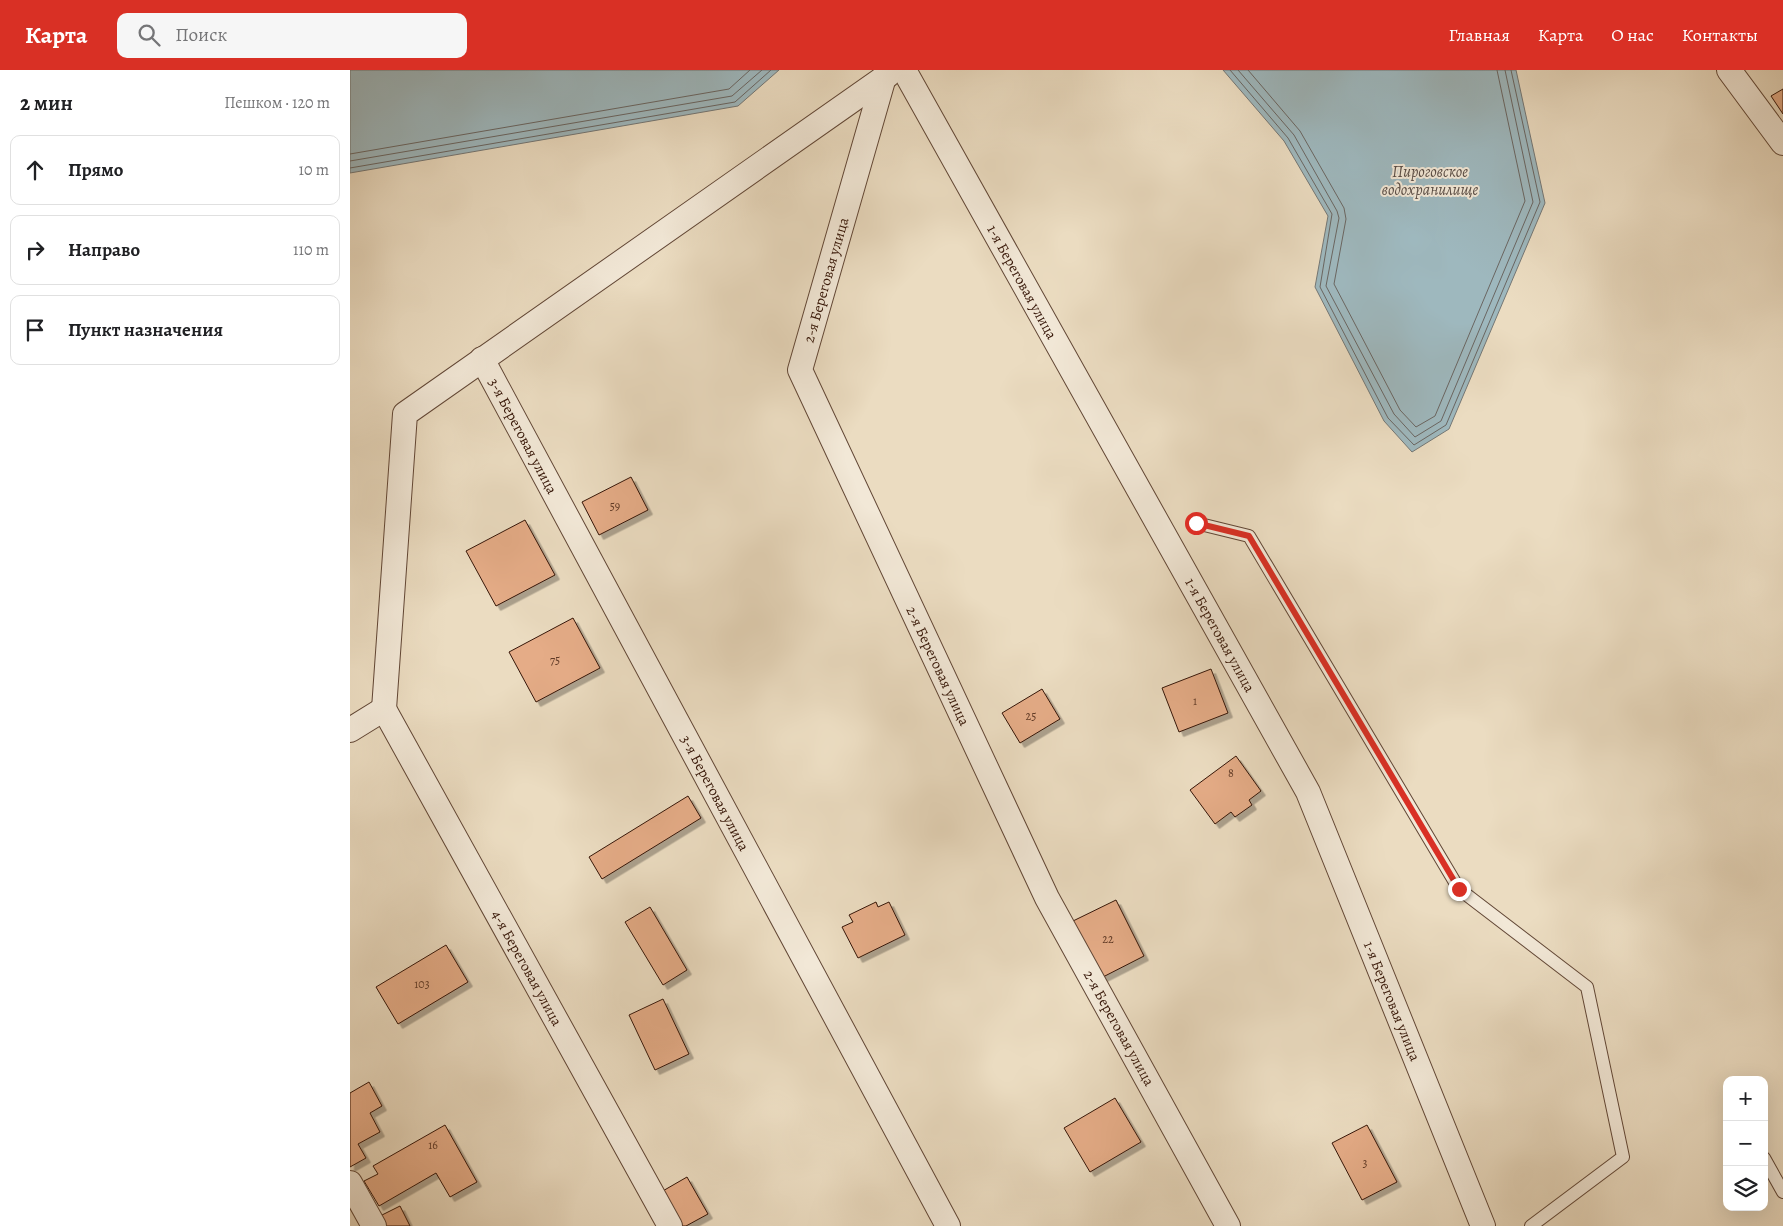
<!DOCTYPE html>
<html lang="ru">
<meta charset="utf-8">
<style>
body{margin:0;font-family:Alegreya,serif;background:#f6f6f6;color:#202124}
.controls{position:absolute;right:15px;bottom:15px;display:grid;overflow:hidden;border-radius:10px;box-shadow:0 5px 20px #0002}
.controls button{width:45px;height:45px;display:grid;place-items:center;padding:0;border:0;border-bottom:1px solid #e0e0e0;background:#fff;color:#202124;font:25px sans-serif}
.stop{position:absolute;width:15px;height:15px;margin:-11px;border:4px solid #d93025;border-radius:50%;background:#fff}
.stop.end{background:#d93025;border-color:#fff;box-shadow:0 1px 5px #0008}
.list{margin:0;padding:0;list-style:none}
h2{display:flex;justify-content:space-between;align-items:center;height:65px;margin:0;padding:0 20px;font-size:21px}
h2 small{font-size:16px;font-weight:400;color:#757577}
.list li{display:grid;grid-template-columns:32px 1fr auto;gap:15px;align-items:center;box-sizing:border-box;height:70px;margin:0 10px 10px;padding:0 10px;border:1px solid #e0e0e0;border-radius:10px}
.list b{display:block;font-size:19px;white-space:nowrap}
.list em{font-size:16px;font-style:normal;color:#757577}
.icon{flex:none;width:28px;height:28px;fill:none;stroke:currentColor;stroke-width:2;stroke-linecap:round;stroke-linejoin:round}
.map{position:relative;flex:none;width:1433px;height:1156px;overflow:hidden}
header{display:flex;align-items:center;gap:30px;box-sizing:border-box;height:70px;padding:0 25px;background:#d93025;color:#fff}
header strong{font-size:24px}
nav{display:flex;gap:28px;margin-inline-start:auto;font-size:18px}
.search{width:350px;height:45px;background:#f6f6f6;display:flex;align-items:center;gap:12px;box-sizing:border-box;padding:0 18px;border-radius:10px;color:#757577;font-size:19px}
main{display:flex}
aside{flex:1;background:#fff}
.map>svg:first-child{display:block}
</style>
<header>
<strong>Карта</strong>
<div class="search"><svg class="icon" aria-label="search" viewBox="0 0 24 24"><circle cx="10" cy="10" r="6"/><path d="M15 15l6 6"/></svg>Поиск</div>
<nav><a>Главная</a><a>Карта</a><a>О нас</a><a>Контакты</a></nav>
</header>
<main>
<aside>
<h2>2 мин<small>Пешком · 120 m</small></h2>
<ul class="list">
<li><svg class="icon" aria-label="ahead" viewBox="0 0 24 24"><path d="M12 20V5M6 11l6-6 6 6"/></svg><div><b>Прямо</b></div><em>10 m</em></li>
<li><svg class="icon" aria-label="right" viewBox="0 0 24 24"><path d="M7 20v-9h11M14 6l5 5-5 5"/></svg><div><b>Направо</b></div><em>110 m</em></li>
<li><svg class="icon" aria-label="arrive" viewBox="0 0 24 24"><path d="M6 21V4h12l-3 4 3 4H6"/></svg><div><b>Пункт назначения</b></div></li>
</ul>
</aside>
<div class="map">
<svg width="1433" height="1156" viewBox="0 0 1433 1156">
<defs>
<filter id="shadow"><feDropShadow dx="4.5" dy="4.5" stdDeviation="0" flood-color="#0004"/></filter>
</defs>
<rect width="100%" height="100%" fill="#ebdcc1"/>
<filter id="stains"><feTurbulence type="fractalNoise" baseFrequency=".004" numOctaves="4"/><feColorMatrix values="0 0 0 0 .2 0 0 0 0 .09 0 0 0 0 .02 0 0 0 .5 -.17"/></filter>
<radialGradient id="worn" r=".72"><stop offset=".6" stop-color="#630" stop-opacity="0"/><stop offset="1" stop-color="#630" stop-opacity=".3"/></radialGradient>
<g fill="#9eb8be" stroke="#747775">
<path d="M0,0H429L388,36L0,103Z"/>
<path d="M873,0H1166L1195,133L1099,359L1062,382L1034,351L965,217L978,146L934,71Z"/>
</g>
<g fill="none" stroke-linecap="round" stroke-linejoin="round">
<g stroke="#6a6662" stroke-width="1">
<path d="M880,0L938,68L982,144L970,217L1038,348L1064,375L1096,355L1190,132L1161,0"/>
<path d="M888,0L944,65L987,141L989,148L976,216L1044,344L1065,367L1091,351L1183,132L1155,0"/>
<path d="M898,0L950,61L994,138L996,149L984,214L1050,340L1066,357L1085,346L1175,131L1147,0"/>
<path d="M0,84L379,19L400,0"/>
<path d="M0,91L382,26L412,0"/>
<path d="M0,98L385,32L421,0"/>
</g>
</g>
<g fill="#e5ac87" stroke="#351507" filter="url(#shadow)">
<path d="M1433,19V44L1421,26Z"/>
<path d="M281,407L298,440L249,465L232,432Z"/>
<path d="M175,450L205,505L146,536L116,481Z"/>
<path d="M223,548L250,598L186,632L159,582Z"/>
<path d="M861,599L878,643L829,662L812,618Z"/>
<path d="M692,619L710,649L670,673L652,643Z"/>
<path d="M886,686L911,721L899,730L902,735L885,747L881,742L865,754L840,720Z"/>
<path d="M338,726L351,748L252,809L239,787Z"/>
<path d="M766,830L794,886L751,908L723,851Z"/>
<path d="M526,832L528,837L539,832L555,865L508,888L492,857L503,852L499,845Z"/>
<path d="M300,837L337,900L313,915L275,852Z"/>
<path d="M96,875L118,912L48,954L26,917Z"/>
<path d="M313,929L339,984L305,1000L279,945Z"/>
<path d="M19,1012L32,1036L20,1043L30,1062L8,1074L16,1088L0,1097V1023Z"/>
<path d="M765,1028L791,1072L740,1102L714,1058Z"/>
<path d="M95,1055L127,1112L100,1127L86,1103L29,1136L14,1111L28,1104L23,1096Z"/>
<path d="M1017,1055L1047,1112L1012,1130L982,1073Z"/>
<path d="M337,1107L358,1144L336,1156H330L311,1122Z"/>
<path d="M50,1136L60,1156H33L28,1147Z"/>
</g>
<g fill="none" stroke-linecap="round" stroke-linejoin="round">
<defs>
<g id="service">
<path d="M846,453L899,466L1109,819L1237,917L1273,1087L1181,1156"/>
<path d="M1414,1088L1433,1122"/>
</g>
<g id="minor">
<path d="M554,0L958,722L1133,1156"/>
<path d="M1379,0L1433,73"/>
<path d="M534,7L450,300L697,828L878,1156"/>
<path d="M132,289L598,1156"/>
<path d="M34,639L55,344L538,5"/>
<path d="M34,639L320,1156"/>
<path d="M0,660L34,639"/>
<path d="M0,1113L24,1156"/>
</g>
</defs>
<use href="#service" stroke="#624736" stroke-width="14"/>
<use href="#minor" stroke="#624736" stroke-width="26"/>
<use href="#service" stroke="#f2e8d7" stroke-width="12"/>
<use href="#minor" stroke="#f2e8d7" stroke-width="24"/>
</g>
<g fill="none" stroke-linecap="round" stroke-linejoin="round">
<path stroke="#d93025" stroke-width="6" d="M846,453L899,466L1109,819"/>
</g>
<g text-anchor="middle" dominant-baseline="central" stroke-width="4" stroke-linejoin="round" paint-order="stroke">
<g font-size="12" fill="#613b27">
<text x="265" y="436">59</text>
<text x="205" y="590">75</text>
<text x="845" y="631">1</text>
<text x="681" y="646">25</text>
<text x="881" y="703">8</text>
<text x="758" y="869">22</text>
<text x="72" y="914">103</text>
<text x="83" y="1075">16</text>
<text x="1015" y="1093">3</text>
</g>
<g font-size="15" fill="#351507" stroke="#f2e8d7">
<text transform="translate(476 210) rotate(-74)">2-я Береговая улица</text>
<text transform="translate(672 212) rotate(61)">1-я Береговая улица</text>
<text transform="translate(173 366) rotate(62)">3-я Береговая улица</text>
<text transform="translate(870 565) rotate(61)">1-я Береговая улица</text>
<text transform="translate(588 596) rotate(65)">2-я Береговая улица</text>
<text transform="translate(365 723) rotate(62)">3-я Береговая улица</text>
<text transform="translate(177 898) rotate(61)">4-я Береговая улица</text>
<text transform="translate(1042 931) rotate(68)">1-я Береговая улица</text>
<text transform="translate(769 958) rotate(61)">2-я Береговая улица</text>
</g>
<g font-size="16" font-style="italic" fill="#5a4e47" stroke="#f2e8d7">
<text x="1080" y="102">Пироговское<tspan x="1080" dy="18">водохранилище</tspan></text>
</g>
</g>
<rect width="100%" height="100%" filter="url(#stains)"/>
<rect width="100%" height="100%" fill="url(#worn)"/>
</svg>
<div class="controls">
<button>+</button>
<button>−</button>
<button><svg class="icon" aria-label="layers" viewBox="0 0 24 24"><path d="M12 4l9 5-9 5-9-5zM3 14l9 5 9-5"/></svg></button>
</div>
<div class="stop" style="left:846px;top:453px"></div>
<div class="stop end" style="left:1109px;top:819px"></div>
</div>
</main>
